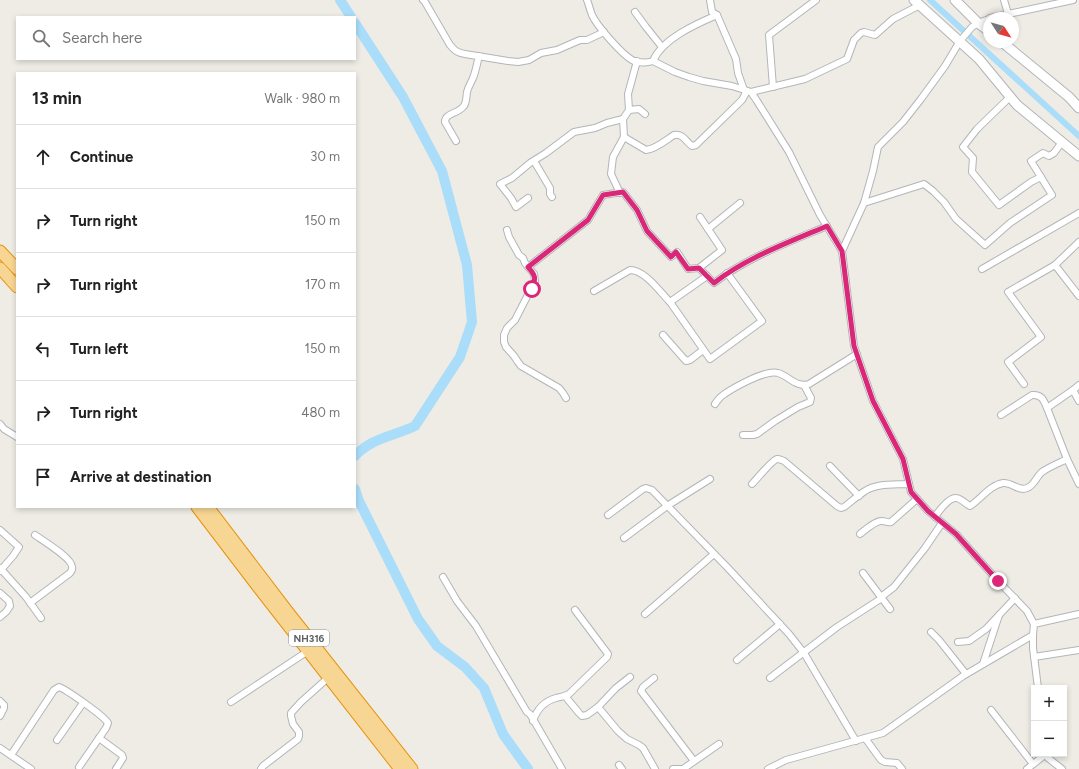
<!DOCTYPE html>
<meta charset="utf-8">
<style>
body{margin:0;font-family:Figtree,sans-serif;background:#f6f6f6;color:#222}
.controls{position:absolute;right:12px;bottom:12px;display:grid;overflow:hidden;border-radius:0px;box-shadow:0 2px 6px #0003}
.controls button{width:36px;height:36px;display:grid;place-items:center;padding:0;border:0;border-bottom:1px solid #e0e0e0;background:#fff;color:#222;font:20px sans-serif}
.compass{position:absolute;left:983px;top:12px;width:36px;height:36px;border-radius:50%;background:#fff;box-shadow:0 2px 6px #0003;rotate:126deg}
.stop{position:absolute;width:12px;height:12px;margin:-9px;border:3px solid #db2777;border-radius:50%;background:#fff}
.stop.end{background:#db2777;border-color:#fff;box-shadow:0 1px 4px #0008}
.list{margin:0;padding:0;list-style:none}
h2{display:flex;justify-content:space-between;align-items:center;height:52px;margin:0;padding:0 16px;font-size:17px}
h2 small{font-size:13px;font-weight:400;color:#767676}
.list li{display:grid;grid-template-columns:26px 1fr auto;gap:12px;align-items:center;box-sizing:border-box;height:64px;padding:0 16px;border-top:1px solid #e0e0e0}
.list b{display:block;font-size:15px;white-space:nowrap}
.list em{font-size:13px;font-style:normal;color:#767676}
.icon{flex:none;width:22px;height:22px;fill:none;stroke:currentColor;stroke-width:2;stroke-linecap:round;stroke-linejoin:round}
.map{position:relative;flex:none;width:1079px;height:769px;overflow:hidden}
.search{position:absolute;background:#fff;box-shadow:0 2px 6px #0003;left:16px;top:16px;width:340px;height:44px;display:flex;align-items:center;gap:10px;box-sizing:border-box;padding:0 14px;border-radius:0px;color:#767676;font-size:15px}
.panel{position:absolute;background:#fff;box-shadow:0 2px 6px #0003;left:16px;top:72px;width:340px;height:436px;border-radius:0px}
.map>svg:first-child{display:block}
</style>
<div class="map">
<svg width="1079" height="769" viewBox="0 0 1079 769">
<rect width="100%" height="100%" fill="#eeece5"/>
<g fill="none" stroke-linecap="round" stroke-linejoin="round">
<path stroke="#a9ddfa" stroke-width="6" d="M930,0L1079,136"/>
<g stroke="#a9ddfa" stroke-width="10">
<path d="M340,0L351,17"/>
<path d="M355,23L403,97L442,171L467,265L472,322L460,357L415,426C394,436 371,438 355,456"/>
<path d="M355,489L359,501L418,619L437,646L465,667L484,688L503,734L528,769"/>
</g>
<defs>
<g id="street">
<path d="M423,0L425,2L450,45C455,51 458,53 465,54L508,61L518,62L529,60L541,53L557,50L580,40H587L604,32"/>
<path d="M587,0C589,5 590,10 592,15C597,26 623,56 634,61C641,63 647,63 653,61L675,72L689,77L703,81L732,86L751,92L757,101L789,152L820,215L842,251L854,346L873,401L903,459L911,492L928,511L956,534L998,581L1027,611L1034,624"/>
<path d="M710,0L712,12L717,15L736,59L738,73L744,90"/>
<path d="M1004,0L1008,14"/>
<path d="M635,12L646,27L662,47"/>
<path d="M990,18L1073,0"/>
<path d="M637,61L628,94L629,110L639,109L645,114"/>
<path d="M653,61C662,39 696,24 717,15"/>
<path d="M773,87L769,35L816,0"/>
<path d="M751,92L805,79L847,59L854,40L861,33L864,32L875,35L893,19L920,5"/>
<path d="M1010,97L977,129L963,147L973,158L972,172L999,205L1031,182L1041,177"/>
<path d="M624,137L646,150C656,149 666,140 674,135C683,133 686,142 692,146L696,145L699,142L742,100L747,91"/>
<path d="M456,141L445,122C445,113 457,114 463,107C467,103 466,98 467,92C468,87 471,83 473,78C476,71 477,63 479,56"/>
<path d="M534,161L550,188V194L552,197"/>
<path d="M620,193L611,174L613,157L624,137L623,119"/>
<path d="M528,198L516,207L511,198L500,184L512,178L530,163L546,153L574,132L595,128L607,123L623,119L629,110"/>
<path d="M864,203L924,184L933,191L944,202L956,219L985,245L1010,223L1052,195L1031,161L1043,153L1049,156L1054,153L1062,142"/>
<path d="M708,229L740,203"/>
<path d="M507,230L509,237L519,255L523,258L525,263L534,274L535,281L515,320L507,328L504,335V342L506,347L514,356L518,362L521,366L559,388L563,393L566,398"/>
<path d="M1079,242L1055,265L1079,296"/>
<path d="M842,251L864,203L873,171L878,147L903,122L921,99L945,66L960,41L972,27L978,23L989,19"/>
<path d="M528,267L588,220L603,195L623,192L637,210L647,231L671,257L677,252L688,269L699,268L722,250L700,217"/>
<path d="M699,268L714,283C746,258 789,242 827,226"/>
<path d="M982,269L1079,213"/>
<path d="M707,276L670,302L710,359L762,321L727,273"/>
<path d="M594,291L630,270C645,270 660,292 670,302"/>
<path d="M663,335L686,361L690,360L703,350"/>
<path d="M1024,384L1008,362L1041,337L1008,292L1055,265"/>
<path d="M1079,385L1073,390L1079,401"/>
<path d="M715,404C717,401 720,397 723,395C733,388 766,369 778,373C789,376 796,388 809,384L857,354"/>
<path d="M1001,415L1032,395C1042,394 1044,401 1047,408"/>
<path d="M0,424L4,429L17,437"/>
<path d="M743,435H753L757,434L775,421L798,407L810,402L811,398L804,385"/>
<path d="M1067,459L1079,484"/>
<path d="M830,466L859,496"/>
<path d="M752,484C757,479 772,460 777,459C780,459 781,460 784,461L837,506L841,508L844,507C851,502 857,496 865,491C877,483 894,485 909,484"/>
<path d="M608,515L643,489L646,488L652,490L727,567L789,634L804,653L856,741"/>
<path d="M935,517C938,512 949,497 956,498C961,498 965,504 970,506C981,499 990,485 1003,483C1012,482 1019,492 1027,488C1034,486 1036,477 1042,472C1049,467 1059,463 1067,459L1047,408L1073,390"/>
<path d="M0,530L19,547L13,556L0,571"/>
<path d="M860,534C865,530 876,520 882,521C886,521 887,523 891,522L917,499"/>
<path d="M624,538L667,506L710,479"/>
<path d="M0,568L26,597L41,618"/>
<path d="M863,573L890,609"/>
<path d="M443,577L457,601L476,626L527,712L530,714L562,769"/>
<path d="M0,593L9,601L10,606L6,612L0,617"/>
<path d="M881,597L894,587L925,548L942,523"/>
<path d="M30,603L70,573C71,571 73,570 72,567C72,558 42,540 35,535"/>
<path d="M645,614L714,554"/>
<path d="M931,632L939,640L966,674"/>
<path d="M1033,635V648L1038,688"/>
<path d="M958,642L969,641L986,629L1015,598"/>
<path d="M1034,657L1079,650"/>
<path d="M737,660L780,624"/>
<path d="M983,664L999,615"/>
<path d="M630,677L616,688L598,707L618,731L627,739L639,745L643,748L655,769"/>
<path d="M654,678L643,687L641,691L694,761"/>
<path d="M770,678L837,627L882,598"/>
<path d="M565,696L579,713L582,716L587,715L598,707"/>
<path d="M0,701L4,705V708L0,716"/>
<path d="M231,702L308,651"/>
<path d="M991,710L1033,764"/>
<path d="M533,721C537,709 545,701 556,698C561,697 565,696 569,694L607,657L608,654L575,610"/>
<path d="M99,738L122,755L123,758L116,769"/>
<path d="M865,738L881,760L885,762L897,763L902,769"/>
<path d="M57,740L83,703"/>
<path d="M0,748L31,769"/>
<path d="M1047,754L1048,758L1062,769"/>
<path d="M11,755L54,690L59,687C67,690 104,716 108,723L106,728L79,767"/>
<path d="M619,765L622,769"/>
<path d="M261,769L263,766L298,739L299,736V732L293,724L291,716V713L301,702L329,677"/>
<path d="M673,769H683"/>
<path d="M683,769L719,744"/>
<path d="M768,769L786,760L883,733L963,676L1033,635L1034,624L1079,614"/>
<path d="M1027,769L1046,754"/>
</g>
<g id="secondary">
<path d="M914,0L979,59L1017,105L1079,156"/>
<path d="M955,0L978,23L989,31"/>
<path d="M1002,42L1069,97L1079,108"/>
</g>
<g id="highway">
<path d="M0,251L17,269"/>
<path d="M0,268L17,287"/>
<path d="M197,507L258,587L400,769"/>
<path d="M208,507L288,612L412,769"/>
</g>
</defs>
<use href="#street" stroke="#b2b6b9" stroke-width="8"/>
<use href="#secondary" stroke="#b1b5b9" stroke-width="11"/>
<use href="#highway" stroke="#e7920c" stroke-width="13"/>
<use href="#street" stroke="#fff" stroke-width="6"/>
<use href="#secondary" stroke="#fff" stroke-width="9"/>
<use href="#highway" stroke="#f7d693" stroke-width="11"/>
</g>
<g fill="none" stroke-linecap="round" stroke-linejoin="round">
<path stroke="#db2777" stroke-width="5" d="M532,289C536,278 536,276 528,267L588,220L603,195L623,192L637,210L647,231L671,257L676,252L688,269L699,268L714,283C746,258 789,242 827,226L842,251L854,346L873,401L903,459L911,492L928,511L956,534L998,581"/>
</g>
<g text-anchor="middle" dominant-baseline="central" stroke-width="3.5" stroke-linejoin="round" paint-order="stroke">
<rect fill="#fff" stroke="#8e9093" stroke-width="1" x="289" y="630" width="40" height="16" rx="3"/>
<g font-size="10" font-weight="bold" fill="#5d6165">
<text x="309" y="638">NH316</text>
</g>
</g>
</svg>
<div class="controls">
<button>+</button>
<button>−</button>
</div>
<svg class="compass" viewBox="-18 -18 36 36"><path d="M0-13l5 13h-10z" fill="#e53935"/><path d="M0 13l5-13h-10z" fill="#767676"/></svg>
<div class="stop" style="left:532px;top:289px"></div>
<div class="stop end" style="left:998px;top:581px"></div>
<div class="search"><svg class="icon" aria-label="search" viewBox="0 0 24 24"><circle cx="10" cy="10" r="6"/><path d="M15 15l6 6"/></svg>Search here</div>
<section class="panel">
<h2>13 min<small>Walk · 980 m</small></h2>
<ul class="list">
<li><svg class="icon" aria-label="ahead" viewBox="0 0 24 24"><path d="M12 20V5M6 11l6-6 6 6"/></svg><div><b>Continue</b></div><em>30 m</em></li>
<li><svg class="icon" aria-label="right" viewBox="0 0 24 24"><path d="M7 20v-9h11M14 6l5 5-5 5"/></svg><div><b>Turn right</b></div><em>150 m</em></li>
<li><svg class="icon" aria-label="right" viewBox="0 0 24 24"><path d="M7 20v-9h11M14 6l5 5-5 5"/></svg><div><b>Turn right</b></div><em>170 m</em></li>
<li><svg class="icon" aria-label="left" viewBox="0 0 24 24"><path d="M17 20v-9H6M10 6l-5 5 5 5"/></svg><div><b>Turn left</b></div><em>150 m</em></li>
<li><svg class="icon" aria-label="right" viewBox="0 0 24 24"><path d="M7 20v-9h11M14 6l5 5-5 5"/></svg><div><b>Turn right</b></div><em>480 m</em></li>
<li><svg class="icon" aria-label="arrive" viewBox="0 0 24 24"><path d="M6 21V4h12l-3 4 3 4H6"/></svg><div><b>Arrive at destination</b></div></li>
</ul>
</section>
</div>
